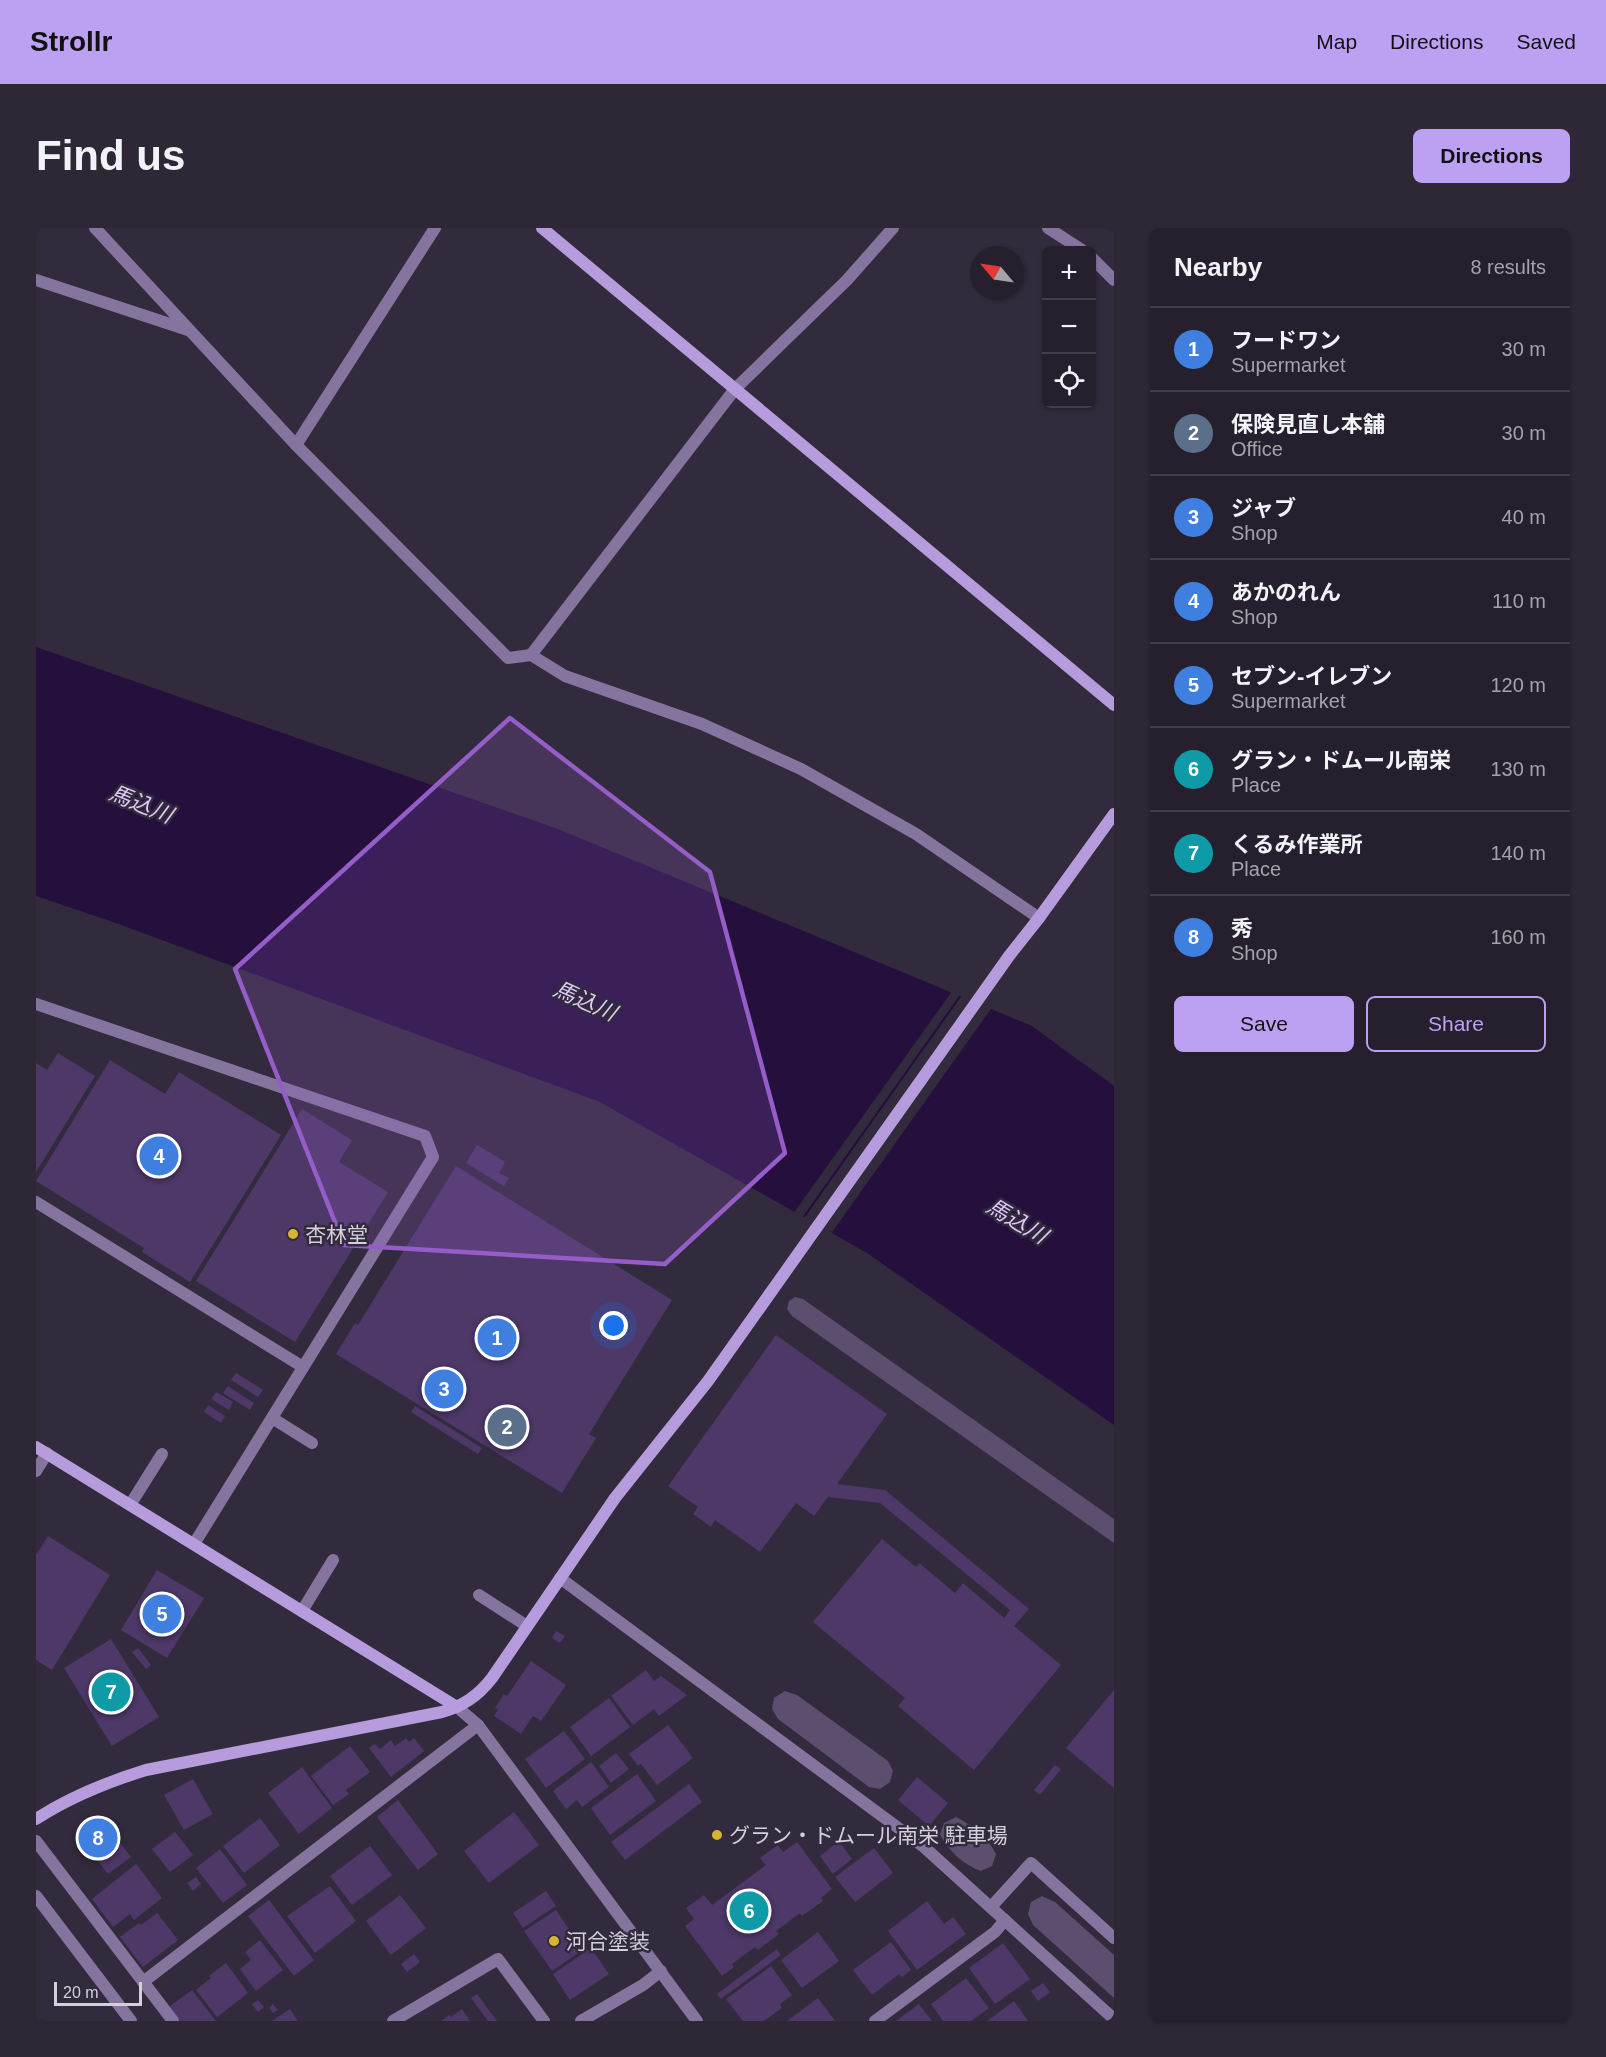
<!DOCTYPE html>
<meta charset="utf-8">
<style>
body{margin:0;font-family:Helvetica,"Noto Sans JP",sans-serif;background:#2e2836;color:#f1f3f6}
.controls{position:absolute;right:18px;top:18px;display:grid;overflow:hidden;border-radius:9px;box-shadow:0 2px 4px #0004}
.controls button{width:54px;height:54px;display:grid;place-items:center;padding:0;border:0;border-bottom:2px solid #423e4a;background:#26202e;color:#f1f3f6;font:30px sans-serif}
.compass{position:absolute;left:934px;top:18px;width:54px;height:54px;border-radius:50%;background:#26202e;box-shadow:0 2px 4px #0004;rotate:299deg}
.scale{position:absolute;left:18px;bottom:15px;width:88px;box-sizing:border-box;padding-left:6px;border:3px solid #d3cfdb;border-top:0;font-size:16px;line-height:21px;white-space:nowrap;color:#d3cfdb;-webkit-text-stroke:4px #322b3d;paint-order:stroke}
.you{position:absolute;left:578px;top:1098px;width:21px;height:21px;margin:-15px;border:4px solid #fff;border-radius:50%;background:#1a73e8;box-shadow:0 0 0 9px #1a73e833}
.badge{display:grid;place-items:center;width:39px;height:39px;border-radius:50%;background:#bca0f2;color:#fff;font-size:20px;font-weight:700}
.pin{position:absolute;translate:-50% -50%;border:3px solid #fff;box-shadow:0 2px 6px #0006}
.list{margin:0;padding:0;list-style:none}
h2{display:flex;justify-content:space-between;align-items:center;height:78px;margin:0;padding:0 24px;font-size:26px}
h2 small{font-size:20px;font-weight:400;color:#a4a3aa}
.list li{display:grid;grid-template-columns:39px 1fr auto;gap:18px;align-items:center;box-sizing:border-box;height:84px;padding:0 24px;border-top:2px solid #423e4a}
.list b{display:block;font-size:22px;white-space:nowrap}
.list p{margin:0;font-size:20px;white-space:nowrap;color:#a4a3aa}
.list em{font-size:20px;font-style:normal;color:#a4a3aa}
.actions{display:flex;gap:12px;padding:18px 24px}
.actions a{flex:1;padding:14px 0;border:2px solid #bca0f2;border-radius:9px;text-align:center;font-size:21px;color:#bca0f2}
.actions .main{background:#bca0f2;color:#111}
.icon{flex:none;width:33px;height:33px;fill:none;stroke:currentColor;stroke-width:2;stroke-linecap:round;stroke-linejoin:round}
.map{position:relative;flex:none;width:1078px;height:1793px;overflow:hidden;border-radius:9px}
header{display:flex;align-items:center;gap:36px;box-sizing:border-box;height:84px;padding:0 30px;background:#bca0f2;color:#111}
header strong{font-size:28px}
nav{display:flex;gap:33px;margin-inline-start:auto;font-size:21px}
.intro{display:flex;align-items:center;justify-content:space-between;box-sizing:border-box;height:144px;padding:0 36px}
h1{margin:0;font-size:42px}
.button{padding:15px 27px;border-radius:9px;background:#bca0f2;color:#111;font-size:21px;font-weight:700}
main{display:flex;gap:36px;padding:0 36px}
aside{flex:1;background:#26202e;border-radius:9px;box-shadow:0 2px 4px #0004}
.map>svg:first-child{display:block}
</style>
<header>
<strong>Strollr</strong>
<nav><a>Map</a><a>Directions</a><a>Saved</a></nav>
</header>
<div class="intro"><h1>Find us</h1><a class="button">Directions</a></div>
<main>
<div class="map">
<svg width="1078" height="1793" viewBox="0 0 1078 1793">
<rect width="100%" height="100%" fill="#322b3d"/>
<g fill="#5b4e6f">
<path d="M759,1069L767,1071L1078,1291V1315L756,1088L751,1081L753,1073Z"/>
<path d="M749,1463L761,1467L852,1533L857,1543L854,1554L844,1561L833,1559L742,1491L736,1481L738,1470Z"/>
<path d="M920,1589C936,1597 952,1610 960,1626L956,1638L945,1643C928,1637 912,1623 904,1606L908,1595Z"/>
<path d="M1006,1668L1019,1674L1078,1727V1770L997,1697L992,1686L995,1674Z"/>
</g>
<path fill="#250f3c" d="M0,419L522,601L996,798L1078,858V1197L831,1025L564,874L77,694L0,668Z"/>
<g fill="#322b3d">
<path d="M917,762L925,765L765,991L757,986Z"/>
<path d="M927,766L957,778L794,1007L767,992Z"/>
</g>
<g fill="#4d3868">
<path d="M22,825L59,848L0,944V835L11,842Z"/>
<path d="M74,832L129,866L143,844L245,907L154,1054L106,1024L108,1020L0,953Z"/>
<path d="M266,881L316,912L303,934L352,964L259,1114L160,1053Z"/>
<path d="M441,917L469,934L463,945L473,950L468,958L430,935Z"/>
<path d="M420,938L636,1072L553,1206L560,1210L526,1265L300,1126L319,1095L322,1097Z"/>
<path d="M740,1107L851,1186L801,1256L849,1262L993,1381L978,1398L1025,1437L938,1542L862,1478L869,1470L777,1394L846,1311L880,1339L883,1335L919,1365L927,1355L968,1390L974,1382L844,1275L792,1269L778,1288L760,1275L724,1324L679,1292L675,1299L657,1286L662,1279L632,1258Z"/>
<path d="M200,1145L227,1162L222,1169L195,1152Z"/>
<path d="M192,1158L218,1175L214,1182L187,1165Z"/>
<path d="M180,1164L197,1174L193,1182L175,1171Z"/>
<path d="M172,1177L189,1188L185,1195L168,1184Z"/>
<path d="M379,1178L446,1220L442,1226L375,1184Z"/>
<path d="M12,1308L74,1347L16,1442L0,1432V1327Z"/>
<path d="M121,1342L168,1370L131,1430L85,1402Z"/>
<path d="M520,1403L529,1408L524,1415L516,1410Z"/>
<path d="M75,1411L123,1489L76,1518L28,1440Z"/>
<path d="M102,1420L115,1437L110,1441L96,1424Z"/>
<path d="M495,1433L530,1457L505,1493L497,1488L485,1506L458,1488L462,1482L459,1480L468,1466L471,1468Z"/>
<path d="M610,1442L618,1453L625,1448L651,1467L623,1488L618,1481L597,1497L575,1468Z"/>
<path d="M1078,1462V1560L1030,1520Z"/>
<path d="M573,1470L594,1499L555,1528L534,1499Z"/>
<path d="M632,1497L657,1530L621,1557L605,1536L602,1538L593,1526Z"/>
<path d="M528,1503L549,1531L510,1560L489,1531Z"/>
<path d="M370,1510L373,1514L378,1510L388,1523L355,1549L333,1520L339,1516L344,1521L355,1512L359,1518Z"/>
<path d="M314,1518L334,1544L310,1562L313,1566L297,1577L275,1548Z"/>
<path d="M580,1525L593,1541L575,1555L563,1538Z"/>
<path d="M555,1534L573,1559L546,1579L541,1572L530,1581L517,1563Z"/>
<path d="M1019,1537L1025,1541L1004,1567L998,1562Z"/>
<path d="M266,1539L296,1580L263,1606L232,1565Z"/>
<path d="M601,1546L620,1573L574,1607L555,1580Z"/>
<path d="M881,1549L912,1575L893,1598L862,1572Z"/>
<path d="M157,1551L177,1586L148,1602L128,1567Z"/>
<path d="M653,1556L666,1574L589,1632L575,1614Z"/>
<path d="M362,1572L402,1626L382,1642L341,1589Z"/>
<path d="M478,1584L503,1617L453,1655L428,1623Z"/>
<path d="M224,1590L244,1617L208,1645L187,1618Z"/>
<path d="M67,1592L95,1629L72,1646L44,1610Z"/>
<path d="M139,1604L157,1627L134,1644L116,1621Z"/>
<path d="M803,1613L816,1631L797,1646L784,1628Z"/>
<path d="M761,1614L796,1661L785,1670L787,1673L766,1688L764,1685L740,1703L743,1706L722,1722L719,1719L696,1736L698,1739L686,1748L649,1698L658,1691L650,1680L668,1667L676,1677L730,1637L724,1630L742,1617L747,1624Z"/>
<path d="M334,1618L356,1647L316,1677L294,1648Z"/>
<path d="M838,1620L857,1645L819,1674L799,1649Z"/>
<path d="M184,1621L211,1657L187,1675L160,1640Z"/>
<path d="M100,1636L126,1670L98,1692L94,1686L77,1699L56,1671Z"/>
<path d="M160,1649L165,1656L157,1663L151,1655Z"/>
<path d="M294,1658L320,1693L279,1725L251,1688Z"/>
<path d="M510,1663L520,1678L487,1700L477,1685Z"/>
<path d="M364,1667L390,1700L355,1727L330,1693Z"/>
<path d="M233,1672L278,1732L258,1748L212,1688Z"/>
<path d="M891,1673L908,1696L917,1689L930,1706L881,1742L852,1703Z"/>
<path d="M520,1682L547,1722L516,1743L488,1703Z"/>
<path d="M121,1685L142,1712L107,1739L84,1709L103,1695L105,1697Z"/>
<path d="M782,1704L803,1733L766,1760L745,1732Z"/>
<path d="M224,1712L247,1742L220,1763L204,1741L215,1732L209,1724Z"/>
<path d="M855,1714L875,1742L866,1749L863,1746L836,1767L817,1742Z"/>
<path d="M967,1715L994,1751L959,1776L933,1740Z"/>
<path d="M555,1720L573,1746L534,1772L517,1746Z"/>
<path d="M741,1721L745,1727L685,1771L681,1766Z"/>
<path d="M378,1726L384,1734L371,1744L365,1736Z"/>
<path d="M190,1735L212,1765L181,1789L160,1762L175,1750L173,1748Z"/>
<path d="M735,1738L756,1767L744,1776L746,1780L728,1793H707L690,1771Z"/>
<path d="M930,1750L953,1780L935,1793H907L895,1776Z"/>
<path d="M1007,1755L1014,1764L1002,1773L995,1763Z"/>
<path d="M156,1762L180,1793H144L133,1779Z"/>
<path d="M441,1766L461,1793H452L435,1770Z"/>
<path d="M782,1770L799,1793H751Z"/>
<path d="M222,1772L228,1779L222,1784L216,1776Z"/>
<path d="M978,1773L992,1793H951Z"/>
<path d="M237,1776L242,1782L237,1785L233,1780Z"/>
<path d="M883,1776L896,1793H860Z"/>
<path d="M254,1781L262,1793H236Z"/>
<path d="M426,1781L434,1793H405L413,1787L415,1789Z"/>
</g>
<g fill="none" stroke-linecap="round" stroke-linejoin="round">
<g stroke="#85759e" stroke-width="12">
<path d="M0,974L267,1139"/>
<path d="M236,1190L276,1215"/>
<path d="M94,1277L126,1226"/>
<path d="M443,1367L491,1398"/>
<path d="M266,1383L297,1332"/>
<path d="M955,1679L995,1635L1078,1710"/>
<path d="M357,1793L462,1731L508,1793"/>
<path d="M545,1793L607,1757L625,1743"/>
</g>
<g stroke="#85759e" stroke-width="12">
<path d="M59,0L260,217L472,430L495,427L529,448L666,496L765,541L880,606L1003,690"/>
<path d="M1012,0L1046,22"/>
<path d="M1056,30L1078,52"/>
<path d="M0,52L152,102"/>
<path d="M260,217L399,0"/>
<path d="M495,427L699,161L811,52L857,0"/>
<path d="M0,776L389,908L397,929L158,1316"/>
<path d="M0,1243L11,1225"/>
<path d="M524,1350L888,1619L1078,1791"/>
<path d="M421,1479L442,1497L661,1793"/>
<path d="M0,1613L137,1793"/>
<path d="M0,1668L95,1793"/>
<path d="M107,1754L442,1497"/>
<path d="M839,1793L959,1704L969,1692"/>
</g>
<g stroke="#b69cdd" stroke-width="12">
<path d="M506,0L1078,477"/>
<path d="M0,1219L421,1479"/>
<path d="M0,1591C34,1569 71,1554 110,1542L406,1484C427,1478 442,1468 456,1450L579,1270L672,1153L973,728L1003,690L1078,586"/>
</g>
</g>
<path fill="#955dc7" fill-opacity="0.2" stroke="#955dc7" stroke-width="4.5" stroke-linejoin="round" d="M474,490L674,644L749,925L629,1036L308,1017L199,741Z"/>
<g fill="#d8b434" stroke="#322b3d" stroke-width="2">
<circle cx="257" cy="1006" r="6"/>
<circle cx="681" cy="1607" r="6"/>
<circle cx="518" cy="1713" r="6"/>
</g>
<g text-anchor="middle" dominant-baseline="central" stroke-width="5" stroke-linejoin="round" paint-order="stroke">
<g font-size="21" fill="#d3cfdb" stroke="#322b3d" text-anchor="start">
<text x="269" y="1006">杏林堂</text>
<text x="693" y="1607">グラン・ドムール南栄 駐車場</text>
<text x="530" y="1713">河合塗装</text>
</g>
<g font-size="22" font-style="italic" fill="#dbc9f8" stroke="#322b3d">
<text transform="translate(105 576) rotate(22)">馬込川</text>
<text transform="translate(549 773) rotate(24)">馬込川</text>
<text transform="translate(981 993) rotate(31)">馬込川</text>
</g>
</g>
</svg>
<div class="controls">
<button>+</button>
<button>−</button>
<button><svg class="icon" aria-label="locate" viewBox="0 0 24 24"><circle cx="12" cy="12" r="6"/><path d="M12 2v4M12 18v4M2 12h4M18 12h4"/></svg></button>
</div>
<svg class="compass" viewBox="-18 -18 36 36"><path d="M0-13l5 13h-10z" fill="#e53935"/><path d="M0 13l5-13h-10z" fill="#a4a3aa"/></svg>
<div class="scale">20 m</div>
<div class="you"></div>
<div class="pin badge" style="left:461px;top:1110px;background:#3f7fe0">1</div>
<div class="pin badge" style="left:471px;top:1199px;background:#5c6f8a">2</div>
<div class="pin badge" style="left:408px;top:1161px;background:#3f7fe0">3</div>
<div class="pin badge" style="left:123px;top:928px;background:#3f7fe0">4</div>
<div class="pin badge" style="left:126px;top:1386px;background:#3f7fe0">5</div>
<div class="pin badge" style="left:713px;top:1683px;background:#0f9aa8">6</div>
<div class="pin badge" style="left:75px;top:1464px;background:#0f9aa8">7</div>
<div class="pin badge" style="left:62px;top:1610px;background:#3f7fe0">8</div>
</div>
<aside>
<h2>Nearby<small>8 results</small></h2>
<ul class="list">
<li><span class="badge" style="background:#3f7fe0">1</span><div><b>フードワン</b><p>Supermarket</p></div><em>30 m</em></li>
<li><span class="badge" style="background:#5c6f8a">2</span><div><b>保険見直し本舗</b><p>Office</p></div><em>30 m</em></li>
<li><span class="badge" style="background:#3f7fe0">3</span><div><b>ジャブ</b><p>Shop</p></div><em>40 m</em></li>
<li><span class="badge" style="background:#3f7fe0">4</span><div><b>あかのれん</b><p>Shop</p></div><em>110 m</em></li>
<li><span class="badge" style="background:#3f7fe0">5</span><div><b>セブン-イレブン</b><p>Supermarket</p></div><em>120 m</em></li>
<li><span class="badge" style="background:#0f9aa8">6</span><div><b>グラン・ドムール南栄</b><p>Place</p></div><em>130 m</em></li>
<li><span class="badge" style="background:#0f9aa8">7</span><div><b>くるみ作業所</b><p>Place</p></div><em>140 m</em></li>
<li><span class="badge" style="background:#3f7fe0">8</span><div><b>秀</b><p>Shop</p></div><em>160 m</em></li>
</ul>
<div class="actions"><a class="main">Save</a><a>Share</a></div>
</aside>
</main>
